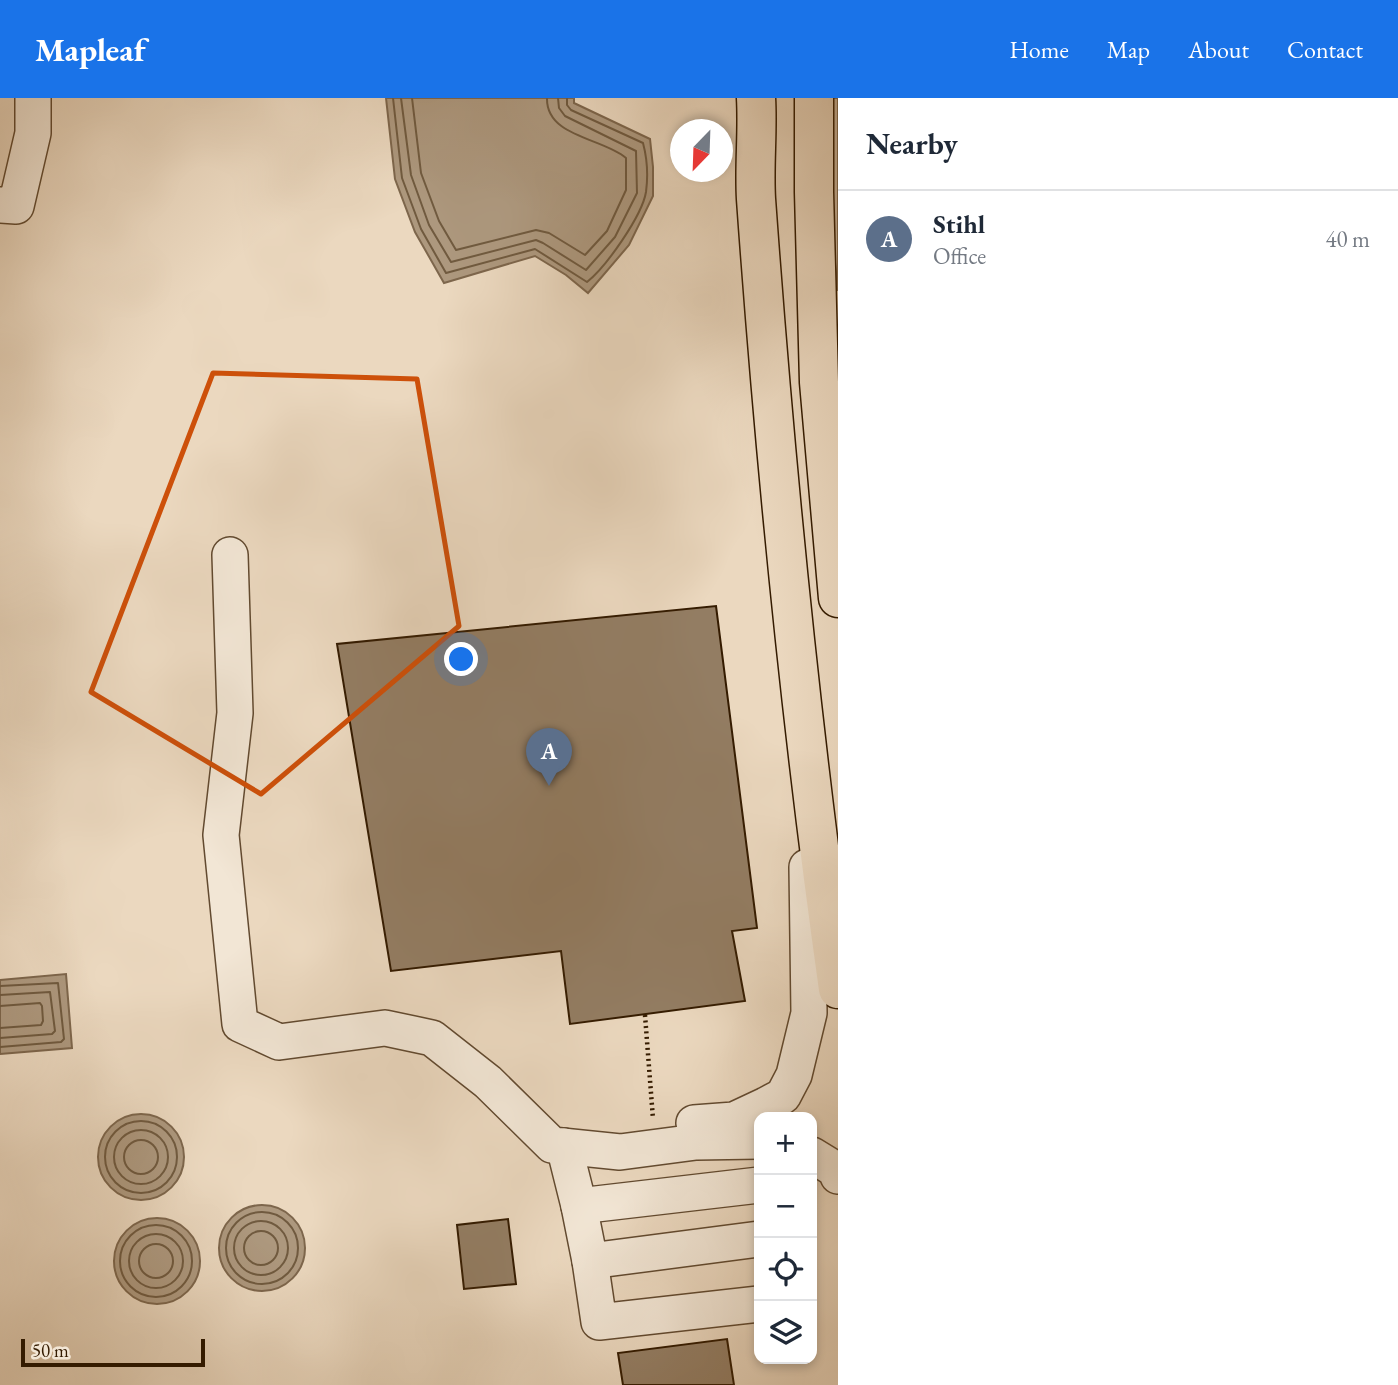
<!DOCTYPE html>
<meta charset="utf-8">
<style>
body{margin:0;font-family:"EB Garamond",serif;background:#f2f2f3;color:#1f2937}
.controls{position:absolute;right:21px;bottom:21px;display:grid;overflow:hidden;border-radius:14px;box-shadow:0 4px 10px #0003}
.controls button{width:63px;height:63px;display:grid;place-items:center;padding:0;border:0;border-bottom:2px solid #e0e1e3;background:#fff;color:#1f2937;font:35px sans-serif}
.compass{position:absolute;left:670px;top:21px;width:63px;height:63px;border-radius:50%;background:#fff;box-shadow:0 4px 10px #0003;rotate:203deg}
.scale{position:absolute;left:21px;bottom:18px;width:184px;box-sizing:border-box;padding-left:7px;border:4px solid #341b00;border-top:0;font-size:19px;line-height:24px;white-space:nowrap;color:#341b00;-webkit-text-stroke:5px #f2e6d5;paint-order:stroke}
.you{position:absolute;left:462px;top:562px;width:24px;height:24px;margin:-18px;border:5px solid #fff;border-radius:50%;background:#1a73e8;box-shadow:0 0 0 10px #1a73e833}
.badge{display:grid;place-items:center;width:46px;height:46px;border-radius:50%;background:#1a73e8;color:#fff;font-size:23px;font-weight:700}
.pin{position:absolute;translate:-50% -58px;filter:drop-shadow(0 2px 4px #0008)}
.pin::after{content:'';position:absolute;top:37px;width:24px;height:21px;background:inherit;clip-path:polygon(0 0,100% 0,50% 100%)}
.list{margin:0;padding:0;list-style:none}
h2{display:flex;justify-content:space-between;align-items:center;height:91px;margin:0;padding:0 28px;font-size:30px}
h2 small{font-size:23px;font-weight:400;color:#747a83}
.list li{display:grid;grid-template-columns:46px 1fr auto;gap:21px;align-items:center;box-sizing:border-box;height:98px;padding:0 28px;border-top:2px solid #e0e1e3}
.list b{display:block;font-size:26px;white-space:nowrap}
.list p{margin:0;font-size:23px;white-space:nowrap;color:#747a83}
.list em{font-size:23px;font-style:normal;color:#747a83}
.icon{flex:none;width:38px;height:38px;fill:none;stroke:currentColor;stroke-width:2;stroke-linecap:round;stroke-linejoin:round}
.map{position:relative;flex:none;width:838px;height:1287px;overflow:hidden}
header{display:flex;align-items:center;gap:42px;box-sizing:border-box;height:98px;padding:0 35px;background:#1a73e8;color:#fff}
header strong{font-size:33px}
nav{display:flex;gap:38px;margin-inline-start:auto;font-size:24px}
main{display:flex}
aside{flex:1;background:#fff}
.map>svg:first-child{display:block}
</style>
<header>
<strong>Mapleaf</strong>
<nav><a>Home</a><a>Map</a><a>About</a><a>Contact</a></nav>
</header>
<main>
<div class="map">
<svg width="838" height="1287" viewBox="0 0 838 1287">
<rect width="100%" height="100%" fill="#ebd8bf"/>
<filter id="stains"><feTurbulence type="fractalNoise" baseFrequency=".00286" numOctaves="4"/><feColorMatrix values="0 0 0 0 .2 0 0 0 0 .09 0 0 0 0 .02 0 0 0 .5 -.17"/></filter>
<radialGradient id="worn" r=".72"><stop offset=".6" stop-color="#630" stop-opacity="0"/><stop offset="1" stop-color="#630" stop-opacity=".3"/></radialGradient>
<path fill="#ccb89f" stroke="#806a50" stroke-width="2" d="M831,0H838V193L833,146Z"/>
<g fill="#ad987e" stroke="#7d664c" stroke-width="2">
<path d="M386,0H574V5L650,41L653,69V98L629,147L588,195L566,177L535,158L444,185L415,134L395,81Z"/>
<path d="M66,876L72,950L0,956V882Z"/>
<circle cx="141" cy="1059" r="43"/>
<circle cx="262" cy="1150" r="43"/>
<circle cx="157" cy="1163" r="43"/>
</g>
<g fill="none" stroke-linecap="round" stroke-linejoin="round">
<g stroke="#705a3f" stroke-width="2">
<path d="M393,0L402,80L421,131L446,175L535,151L587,184C606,169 642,118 646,94C648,79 647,60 643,45L571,12L567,7V0"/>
<path d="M401,0L411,77L429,127L451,164L536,142L543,145L586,172L615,139L637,95L636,53L565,18L559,10L558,0"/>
<path d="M412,0L421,75L439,123L456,152L536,132L549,135L585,157L607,133L626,92V60C603,40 546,39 547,0"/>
<path d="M0,888L58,885L64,941L61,944L0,949"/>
<path d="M0,897L50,894L55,933L52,936L0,940"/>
<path d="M0,908L40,905L42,908L43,923L41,927L0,930"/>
<circle cx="141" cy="1059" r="36"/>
<circle cx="141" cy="1059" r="27"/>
<circle cx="141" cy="1059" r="17"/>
<circle cx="262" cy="1150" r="36"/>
<circle cx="261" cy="1150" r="27"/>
<circle cx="156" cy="1163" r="36"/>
<circle cx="261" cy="1150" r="17"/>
<circle cx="156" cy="1163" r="27"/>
<circle cx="156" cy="1163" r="17"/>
</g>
</g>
<g fill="#937d63" stroke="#341b00" stroke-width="2">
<path d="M716,508L757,830L732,833L745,903L570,926L561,853L391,873L337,546Z"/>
<path d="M508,1121L516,1186L464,1191L457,1127Z"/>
<path d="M727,1241L734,1287H623L618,1255Z"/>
</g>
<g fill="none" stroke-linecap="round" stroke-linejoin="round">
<defs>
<g id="minor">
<path d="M0,107L16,108L33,35V0"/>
<path d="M230,457L235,615L221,737L240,926L279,944L385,930L432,940L488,984L552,1047L620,1054L696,1044L759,1043"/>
<path d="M694,1025L734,1022L766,1007L783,998L794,977L809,915L807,769"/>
<path d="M564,1048L579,1108L759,1087"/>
<path d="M812,1057L836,1072L838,1078"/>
<path d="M579,1108L590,1163L759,1141"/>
<path d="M590,1163L599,1224L759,1206"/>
</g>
<g id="major">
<path d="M756,0C758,33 754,67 756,101C775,365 801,629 838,891"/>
<path d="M814,0V94L819,284L838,500"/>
</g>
</defs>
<use href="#minor" stroke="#624a30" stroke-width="38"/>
<use href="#major" stroke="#341b00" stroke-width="41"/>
<path stroke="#341b00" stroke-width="4.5" stroke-dasharray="2 3.5" stroke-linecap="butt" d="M645,917L653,1021"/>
<use href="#minor" stroke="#f2e6d5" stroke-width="35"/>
<use href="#major" stroke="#ebd8bf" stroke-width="38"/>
</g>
<path fill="none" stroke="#cd500a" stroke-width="5" stroke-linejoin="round" d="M213,275L417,281L459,528L261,696L91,594Z"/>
<rect width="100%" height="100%" filter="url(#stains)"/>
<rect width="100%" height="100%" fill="url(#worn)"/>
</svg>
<div class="controls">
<button>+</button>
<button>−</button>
<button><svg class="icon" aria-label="locate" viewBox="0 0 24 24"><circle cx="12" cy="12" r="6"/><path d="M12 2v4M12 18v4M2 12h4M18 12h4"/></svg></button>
<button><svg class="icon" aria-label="layers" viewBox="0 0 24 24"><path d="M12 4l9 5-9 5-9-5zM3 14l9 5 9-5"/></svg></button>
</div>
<svg class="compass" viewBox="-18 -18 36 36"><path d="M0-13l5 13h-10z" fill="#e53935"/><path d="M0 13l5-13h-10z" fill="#747a83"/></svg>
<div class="scale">50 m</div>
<div class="you"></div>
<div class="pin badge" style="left:549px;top:688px;background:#5c6f8a">A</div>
</div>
<aside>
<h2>Nearby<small></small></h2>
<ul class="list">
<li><span class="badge" style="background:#5c6f8a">A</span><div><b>Stihl</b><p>Office</p></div><em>40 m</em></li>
</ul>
</aside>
</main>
